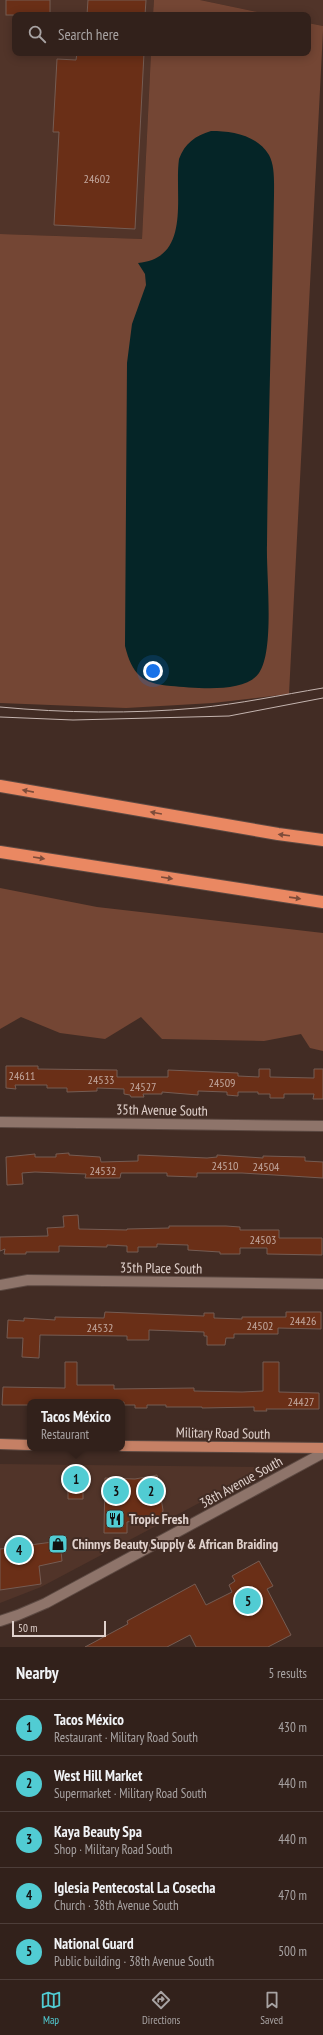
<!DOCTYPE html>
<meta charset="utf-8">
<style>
body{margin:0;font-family:"PT Sans Narrow",sans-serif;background:#3a2924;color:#f1f3f6}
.scale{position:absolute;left:12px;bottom:10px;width:94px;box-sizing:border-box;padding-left:4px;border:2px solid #e0d1cc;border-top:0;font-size:11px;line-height:14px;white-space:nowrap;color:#e0d1cc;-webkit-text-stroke:3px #422c24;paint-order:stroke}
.you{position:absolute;left:153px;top:671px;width:14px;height:14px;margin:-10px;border:3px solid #fff;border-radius:50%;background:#1a73e8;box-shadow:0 0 0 6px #1a73e833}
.badge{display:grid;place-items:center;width:26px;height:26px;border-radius:50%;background:#51ccd3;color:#111;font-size:13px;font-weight:700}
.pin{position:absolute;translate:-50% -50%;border:2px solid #fff;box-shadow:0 1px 4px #0006}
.popup{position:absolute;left:27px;top:1399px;width:98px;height:52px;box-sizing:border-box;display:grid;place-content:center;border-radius:8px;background:#32211b;filter:drop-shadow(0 1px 3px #0005);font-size:13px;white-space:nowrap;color:#a8a3a3}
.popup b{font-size:15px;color:#f1f3f6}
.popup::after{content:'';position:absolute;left:50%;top:100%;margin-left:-8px;border:8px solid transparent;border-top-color:#32211b}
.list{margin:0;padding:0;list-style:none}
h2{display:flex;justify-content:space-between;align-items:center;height:52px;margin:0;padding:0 16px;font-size:17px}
h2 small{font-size:13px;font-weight:400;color:#a8a3a3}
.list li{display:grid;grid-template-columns:26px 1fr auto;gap:12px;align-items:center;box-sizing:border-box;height:56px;padding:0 16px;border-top:1px solid #4d3e3a}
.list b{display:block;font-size:15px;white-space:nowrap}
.list p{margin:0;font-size:13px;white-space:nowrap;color:#a8a3a3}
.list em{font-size:13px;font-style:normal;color:#a8a3a3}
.icon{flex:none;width:22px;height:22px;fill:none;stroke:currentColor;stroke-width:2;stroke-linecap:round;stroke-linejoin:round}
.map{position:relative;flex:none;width:323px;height:1647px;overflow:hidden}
.search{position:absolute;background:#32211b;box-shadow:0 2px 10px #0003;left:12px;right:12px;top:12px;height:44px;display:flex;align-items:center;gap:10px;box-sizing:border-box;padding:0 14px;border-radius:8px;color:#a8a3a3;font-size:15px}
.sheet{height:332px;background:#32211b}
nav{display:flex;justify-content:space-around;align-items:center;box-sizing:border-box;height:56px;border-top:1px solid #4d3e3a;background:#32211b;font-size:11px;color:#a8a3a3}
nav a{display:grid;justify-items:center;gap:2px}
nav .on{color:#51ccd3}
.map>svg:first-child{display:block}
</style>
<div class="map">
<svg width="323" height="1647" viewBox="0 0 323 1647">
<rect width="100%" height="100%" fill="#422c24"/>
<g fill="#513429">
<path d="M0,0H154L153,15H15V53H151L142,239L0,234Z"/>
<path d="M200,0H323V26L308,23V15H272Z"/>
<path d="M0,1464L267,1467L41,1587L0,1603Z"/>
</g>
<g fill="#744634">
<path d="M154,0H200L272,15H153Z"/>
<path d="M308,23L323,26V31L289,694L213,703L126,708L0,703V234L142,239L151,53H308Z"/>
<path d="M0,888L97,907L323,933V1051L310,1048L301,1034L264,1041L162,1039L141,1017L105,1039L60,1033L21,1017L0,1029Z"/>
</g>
<path fill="#052527" d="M211,131C232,131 257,135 269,155C275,166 274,182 274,195C272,311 268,428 267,545C266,574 275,650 259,673C245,694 195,688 171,686C142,684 132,674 125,646L127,363L132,324L146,285L145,274L138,263C192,258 174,196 179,159C185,143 195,136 211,131Z"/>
<g fill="#6a2f17" stroke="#755c53">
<rect x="6" y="0" width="44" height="15"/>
<path d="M88,0H146L145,15H87Z"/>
<path d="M77,53H144L135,229L54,225L59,132H53L57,59L76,60Z"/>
<path d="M6,1066H38V1069L117,1070V1077H168V1070L238,1073V1076L259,1077V1069H270V1077L314,1078V1069H323V1099H313L314,1094H284V1098H270V1094H258V1092H238V1096L227,1095V1092L198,1091V1095L162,1092V1094H143L144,1097H131L130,1095L124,1094V1089L97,1088V1091L67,1092V1088H47V1085H15L16,1089L6,1088Z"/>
<path d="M69,1153V1155L100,1157L101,1162L138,1161V1155L207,1158L217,1157V1155L263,1158V1156L305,1157V1161L323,1162V1178L242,1173H197V1177L167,1176V1173H121L120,1178H85L86,1174L35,1172L22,1173L23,1184L7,1185L6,1157L35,1154V1157H56V1154Z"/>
<path d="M78,1215L79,1229L127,1230V1229L169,1228V1226H226L240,1227V1230H279V1238H322V1255L267,1254V1248H240V1254H220V1252L188,1250V1245L157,1244V1247H138V1252H127V1246L107,1245V1247L59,1246V1252H26V1254H4L5,1249L0,1251V1237L48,1236L47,1228L64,1227L63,1216Z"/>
<path d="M105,1312L204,1316V1313H214V1318L242,1319V1317H286V1312H321V1329L278,1328V1334H234V1338H226L225,1345H207V1336H204V1332L149,1330V1340H127V1336L40,1335L39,1358L22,1357L23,1338H7L8,1320L24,1321V1318L55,1320V1317L104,1318Z"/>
<path d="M65,1362H77V1385H114V1389L194,1388V1391L242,1392L263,1391V1362H279V1392L319,1393V1409H266L267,1411H254V1407L202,1408V1407H166V1405H147V1408H135V1405H124V1402H30V1405H2L3,1387L65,1388Z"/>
<path d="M65,1469H86V1488H83V1499H68V1489H65Z"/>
<path d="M157,1475L163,1510L162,1516L127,1522V1533H104L105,1478L135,1479Z"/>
<path d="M60,1541L62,1561L39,1566L41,1584L0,1590V1549Z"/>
<path d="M259,1561L273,1586L267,1589L291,1635L268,1647H196L190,1635L167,1647H85L128,1624L127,1621L195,1584L206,1605L232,1592L229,1585L235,1581L232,1576Z"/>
</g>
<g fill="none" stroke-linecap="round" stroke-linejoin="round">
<defs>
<g id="minor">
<path d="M0,1122L323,1126"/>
<path d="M0,1285L28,1280L323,1284"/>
<path d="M0,1621L18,1615L46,1603L323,1453"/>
</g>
<g id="major">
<path d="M0,1444L30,1445"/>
<path d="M122,1446L323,1448"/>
</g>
<g id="highway">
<path d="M0,786L278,834L323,840"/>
<path d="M0,852L323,902"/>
</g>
</defs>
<use href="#minor" stroke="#5c4942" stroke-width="12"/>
<use href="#major" stroke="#5c4942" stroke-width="12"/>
<use href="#highway" stroke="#5c4942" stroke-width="14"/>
<use href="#minor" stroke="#8e746a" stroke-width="10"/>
<use href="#major" stroke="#c58065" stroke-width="10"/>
<use href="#highway" stroke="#ea8862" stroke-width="12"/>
<g stroke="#c4b4af" stroke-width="1">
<path d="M0,707C64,713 133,714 197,708C239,704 281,695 323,688"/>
<path d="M0,717L73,720L229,716L323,698"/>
</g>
</g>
<defs><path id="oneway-solid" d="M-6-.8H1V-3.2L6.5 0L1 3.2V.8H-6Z"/></defs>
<g fill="#7d4c3a">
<use href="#oneway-solid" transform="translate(28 791) rotate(-169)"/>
<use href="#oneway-solid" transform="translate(156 813) rotate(-170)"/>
<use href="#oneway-solid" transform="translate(284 835) rotate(-173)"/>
<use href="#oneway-solid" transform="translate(39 858) rotate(9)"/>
<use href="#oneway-solid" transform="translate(167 878) rotate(9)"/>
<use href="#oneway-solid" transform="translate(295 898) rotate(8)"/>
</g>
<defs>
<symbol id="restaurant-square" viewBox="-11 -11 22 22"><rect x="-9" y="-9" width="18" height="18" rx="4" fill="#51ccd3" stroke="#422c24"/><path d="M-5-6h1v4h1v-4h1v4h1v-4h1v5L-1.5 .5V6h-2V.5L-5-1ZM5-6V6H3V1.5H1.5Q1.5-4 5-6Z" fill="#111"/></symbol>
<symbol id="shop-square" viewBox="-11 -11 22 22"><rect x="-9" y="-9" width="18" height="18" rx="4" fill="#51ccd3" stroke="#422c24"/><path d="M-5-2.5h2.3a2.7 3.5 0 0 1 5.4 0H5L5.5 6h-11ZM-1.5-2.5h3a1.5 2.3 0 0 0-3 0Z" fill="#111"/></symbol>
</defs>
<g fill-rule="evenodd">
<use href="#restaurant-square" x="104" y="1508" width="22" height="22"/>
<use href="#shop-square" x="47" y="1533" width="22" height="22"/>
</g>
<g text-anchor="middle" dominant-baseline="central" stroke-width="4" stroke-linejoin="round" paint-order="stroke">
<g font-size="12" fill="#c2a89f">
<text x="97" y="178">24602</text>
<text x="22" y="1075">24611</text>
<text x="101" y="1079">24533</text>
<text x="222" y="1082">24509</text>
<text x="143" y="1086">24527</text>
<text x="225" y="1165">24510</text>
<text x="266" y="1166">24504</text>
<text x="103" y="1170">24532</text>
<text x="263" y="1239">24503</text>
<text x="303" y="1320">24426</text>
<text x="260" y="1325">24502</text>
<text x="100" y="1327">24532</text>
<text x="301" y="1401">24427</text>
</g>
<g font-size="14" fill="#e0d1cc" stroke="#422c24">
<text transform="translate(162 1110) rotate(1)">35th Avenue South</text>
<text transform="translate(161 1268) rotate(1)">35th Place South</text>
<text transform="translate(223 1433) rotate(1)">Military Road South</text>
<text transform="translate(241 1482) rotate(-29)">38th Avenue South</text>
</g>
<g font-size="14" font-weight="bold" fill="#e0d1cc" stroke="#422c24" text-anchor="start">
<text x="129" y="1519">Tropic Fresh</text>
<text x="72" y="1544">Chinnys Beauty Supply &amp; African Braiding</text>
</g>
</g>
</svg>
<div class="scale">50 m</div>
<div class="you"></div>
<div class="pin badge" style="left:76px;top:1479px">1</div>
<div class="popup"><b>Tacos México</b>Restaurant</div>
<div class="pin badge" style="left:151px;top:1491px">2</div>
<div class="pin badge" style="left:116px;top:1491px">3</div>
<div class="pin badge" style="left:19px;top:1550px">4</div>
<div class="pin badge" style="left:248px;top:1601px">5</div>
<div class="search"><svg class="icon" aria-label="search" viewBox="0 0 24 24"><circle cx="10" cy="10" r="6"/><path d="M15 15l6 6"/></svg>Search here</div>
</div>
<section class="sheet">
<h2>Nearby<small>5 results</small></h2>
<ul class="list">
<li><span class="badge">1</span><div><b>Tacos México</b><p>Restaurant · Military Road South</p></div><em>430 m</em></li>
<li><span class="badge">2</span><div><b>West Hill Market</b><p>Supermarket · Military Road South</p></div><em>440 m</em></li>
<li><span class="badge">3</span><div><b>Kaya Beauty Spa</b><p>Shop · Military Road South</p></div><em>440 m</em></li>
<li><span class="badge">4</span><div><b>Iglesia Pentecostal La Cosecha</b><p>Church · 38th Avenue South</p></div><em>470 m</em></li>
<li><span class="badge">5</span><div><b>National Guard</b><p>Public building · 38th Avenue South</p></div><em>500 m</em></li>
</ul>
</section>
<nav>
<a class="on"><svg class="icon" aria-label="map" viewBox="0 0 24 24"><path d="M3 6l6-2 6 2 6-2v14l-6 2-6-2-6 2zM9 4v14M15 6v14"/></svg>Map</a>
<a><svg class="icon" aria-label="directions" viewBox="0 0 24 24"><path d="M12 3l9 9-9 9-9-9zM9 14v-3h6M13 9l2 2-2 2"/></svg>Directions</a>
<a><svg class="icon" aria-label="saved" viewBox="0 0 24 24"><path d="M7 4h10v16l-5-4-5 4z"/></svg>Saved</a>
</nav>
